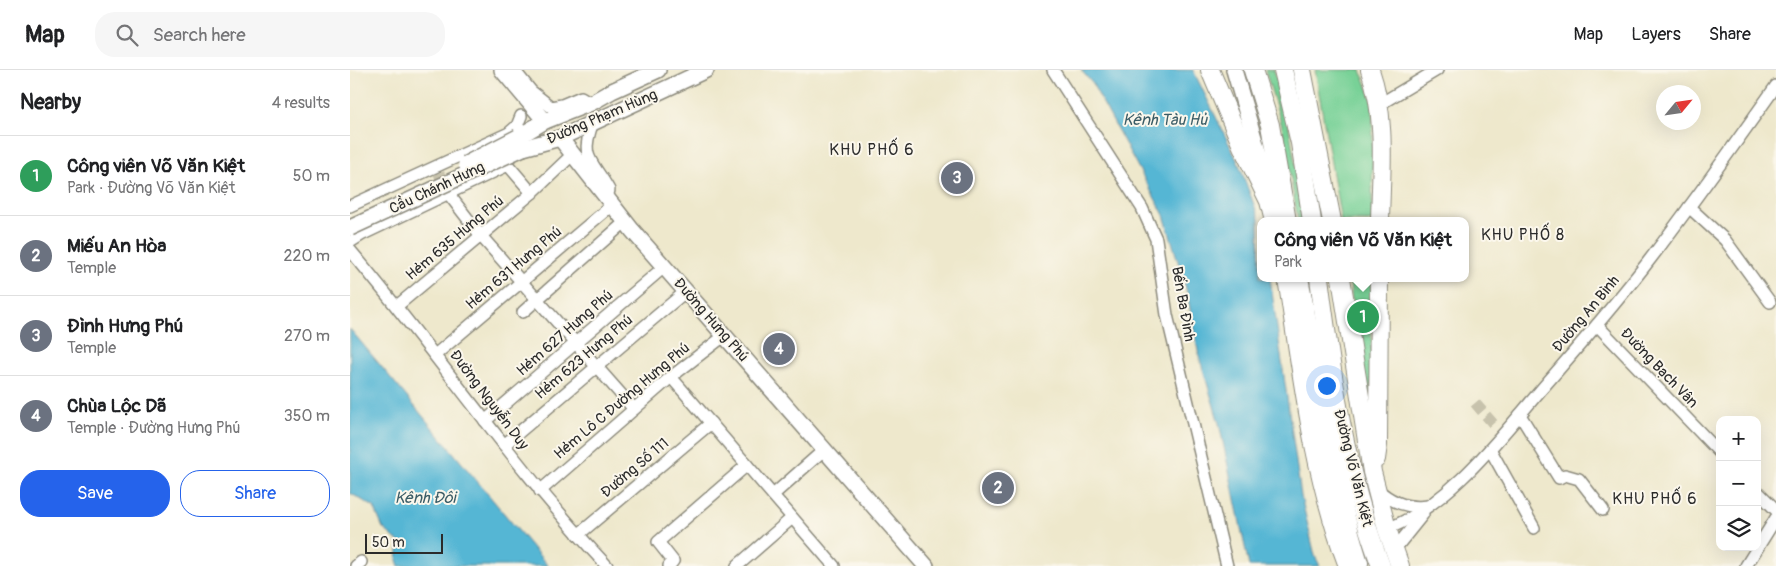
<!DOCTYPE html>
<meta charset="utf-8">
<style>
body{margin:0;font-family:Pangolin,sans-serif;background:#f6f6f6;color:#202124}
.controls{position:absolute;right:15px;bottom:15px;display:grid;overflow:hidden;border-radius:10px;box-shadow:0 5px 20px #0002}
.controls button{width:45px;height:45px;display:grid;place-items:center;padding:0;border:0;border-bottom:1px solid #e0e0e0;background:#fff;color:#202124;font:25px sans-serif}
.compass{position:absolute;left:1306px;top:15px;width:45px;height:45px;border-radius:50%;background:#fff;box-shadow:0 5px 20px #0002;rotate:61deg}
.scale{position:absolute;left:15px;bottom:12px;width:78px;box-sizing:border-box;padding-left:5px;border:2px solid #2b2b2b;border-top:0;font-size:14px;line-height:18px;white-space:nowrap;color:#2b2b2b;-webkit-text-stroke:4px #fbf7ec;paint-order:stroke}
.you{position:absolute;left:976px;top:315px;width:18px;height:18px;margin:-12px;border:4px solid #fff;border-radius:50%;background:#1a73e8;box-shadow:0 0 0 8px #1a73e833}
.badge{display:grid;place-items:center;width:32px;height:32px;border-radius:50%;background:#2563eb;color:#fff;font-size:16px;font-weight:700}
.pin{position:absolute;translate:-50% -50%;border:2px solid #fff;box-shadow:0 1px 5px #0006}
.popup{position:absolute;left:907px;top:147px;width:212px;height:65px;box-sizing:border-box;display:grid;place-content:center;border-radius:10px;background:#fff;filter:drop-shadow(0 1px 4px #0005);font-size:16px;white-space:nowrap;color:#757577}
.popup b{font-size:19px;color:#202124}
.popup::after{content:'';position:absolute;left:50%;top:100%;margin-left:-10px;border:10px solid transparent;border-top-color:#fff}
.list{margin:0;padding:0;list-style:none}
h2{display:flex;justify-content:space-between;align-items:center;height:65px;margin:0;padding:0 20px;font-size:21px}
h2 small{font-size:16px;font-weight:400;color:#757577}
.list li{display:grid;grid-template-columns:32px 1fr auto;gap:15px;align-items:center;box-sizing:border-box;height:80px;padding:0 20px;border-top:1px solid #e0e0e0}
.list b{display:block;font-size:19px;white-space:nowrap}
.list p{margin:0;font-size:16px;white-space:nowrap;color:#757577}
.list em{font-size:16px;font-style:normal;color:#757577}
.actions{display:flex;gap:10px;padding:15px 20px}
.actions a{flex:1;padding:11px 0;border:1px solid #2563eb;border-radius:20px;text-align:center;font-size:18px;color:#2563eb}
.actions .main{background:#2563eb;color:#fff}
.icon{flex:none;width:28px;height:28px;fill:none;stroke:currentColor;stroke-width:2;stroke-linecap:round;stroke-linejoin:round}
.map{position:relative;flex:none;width:1426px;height:496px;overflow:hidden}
header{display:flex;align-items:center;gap:30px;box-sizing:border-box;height:70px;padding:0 25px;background:#fff;border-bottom:1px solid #e0e0e0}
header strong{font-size:24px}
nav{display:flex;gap:28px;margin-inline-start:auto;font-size:18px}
.search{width:350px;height:45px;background:#f6f6f6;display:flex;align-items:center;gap:12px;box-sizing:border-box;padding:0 18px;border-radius:20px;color:#757577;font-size:19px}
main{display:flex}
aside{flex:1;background:#fff}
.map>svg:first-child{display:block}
</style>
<header>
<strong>Map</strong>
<div class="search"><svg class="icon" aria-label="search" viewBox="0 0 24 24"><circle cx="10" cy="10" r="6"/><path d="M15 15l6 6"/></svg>Search here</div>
<nav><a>Map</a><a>Layers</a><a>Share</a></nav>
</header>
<main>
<aside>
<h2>Nearby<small>4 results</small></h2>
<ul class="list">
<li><span class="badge" style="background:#2e9e5b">1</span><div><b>Công viên Võ Văn Kiệt</b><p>Park · Đường Võ Văn Kiệt</p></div><em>50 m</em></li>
<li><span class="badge" style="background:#6b7280">2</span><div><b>Miếu An Hòa</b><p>Temple</p></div><em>220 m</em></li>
<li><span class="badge" style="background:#6b7280">3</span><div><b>Đình Hưng Phú</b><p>Temple</p></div><em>270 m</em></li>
<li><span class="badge" style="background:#6b7280">4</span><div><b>Chùa Lộc Dã</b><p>Temple · Đường Hưng Phú</p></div><em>350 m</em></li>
</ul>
<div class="actions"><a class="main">Save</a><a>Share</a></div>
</aside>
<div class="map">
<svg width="1426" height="496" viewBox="0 0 1426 496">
<rect width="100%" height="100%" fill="#fbf7ec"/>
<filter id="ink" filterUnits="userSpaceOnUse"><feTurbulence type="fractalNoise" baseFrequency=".02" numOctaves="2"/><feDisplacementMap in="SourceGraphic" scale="10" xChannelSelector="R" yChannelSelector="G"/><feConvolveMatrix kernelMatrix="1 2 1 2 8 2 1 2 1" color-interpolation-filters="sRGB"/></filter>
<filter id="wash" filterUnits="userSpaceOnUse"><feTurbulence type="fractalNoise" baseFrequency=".0096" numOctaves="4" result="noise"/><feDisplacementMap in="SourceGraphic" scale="20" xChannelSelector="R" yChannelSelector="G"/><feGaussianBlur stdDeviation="1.12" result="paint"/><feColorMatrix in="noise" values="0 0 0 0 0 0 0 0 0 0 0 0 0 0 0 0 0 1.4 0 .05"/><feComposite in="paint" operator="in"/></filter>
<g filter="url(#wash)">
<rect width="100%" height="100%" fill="#eee8cc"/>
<g fill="#78d197" stroke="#527e61">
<path d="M915,0H924L936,39L955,151H948L932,56Z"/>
<path d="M965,0H1011L1023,32L1022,151H991Z"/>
<path d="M999,208H1022L1021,363Z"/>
</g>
<g fill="#55b6d4" stroke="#407080">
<path d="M731,0H843L888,92L909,148L910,208H920L951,426L965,486L970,496H899L869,353L849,286L836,218L814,145L742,13Z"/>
<path d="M0,259L198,496H49L47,490L49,472L33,458L24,437L0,423Z"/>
</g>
</g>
<g filter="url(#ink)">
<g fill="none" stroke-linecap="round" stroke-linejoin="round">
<g stroke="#c7c2ac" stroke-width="11" stroke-dasharray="11 5.5" stroke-linecap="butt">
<path d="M89,103L94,118"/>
<path d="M1125,333L1146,357"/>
</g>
<defs>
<g id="minor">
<path d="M164,0L181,21L201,37L212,35L231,27L241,33"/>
<path d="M703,0L792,138L806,169L817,245L877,496"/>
<path d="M1030,34L1087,0"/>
<path d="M243,52C229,89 242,89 259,120L257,128"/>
<path d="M94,118L131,166L284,339"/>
<path d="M0,136L159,63L167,56L171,46"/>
<path d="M1339,137L1375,170L1420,232"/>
<path d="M0,172L11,165L158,95L182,123"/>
<path d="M0,180C88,284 164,397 257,496"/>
<path d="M47,236L182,123L223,84"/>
<path d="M173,242L275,152"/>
<path d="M1247,255L1370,383"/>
<path d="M85,285L262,135"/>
<path d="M321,307L484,496"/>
<path d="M1170,345L1209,408L1215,405L1229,409L1253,440"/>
<path d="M135,351L314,197"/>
<path d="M154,375L335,222"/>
<path d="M1140,379L1184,458"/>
<path d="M1027,419C1041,432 1059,439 1078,436"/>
<path d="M190,421L321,307L374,266"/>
<path d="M1407,421L1426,440"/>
<path d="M423,425L475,379"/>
<path d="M1037,459C1099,435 1147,371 1190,321C1228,277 1266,234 1301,188C1344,132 1385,74 1426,16"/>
<path d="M228,465L361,353"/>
<path d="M1044,480L1073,444"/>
<path d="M6,496L11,492"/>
<path d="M319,496L323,491L308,472L397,395"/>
<path d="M387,496L442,448"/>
<path d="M1396,496L1426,448"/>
</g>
<g id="major">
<path d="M152,0L195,51"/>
<path d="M884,0L915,105L917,120"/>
<path d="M168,67L195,51L241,33L262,21L308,0"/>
<path d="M210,68L282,160L576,496"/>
<path d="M173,78L210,68L356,0"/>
</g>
<g id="highway">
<path d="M860,0L892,76L919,131L924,151"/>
<path d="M903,0L920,55L937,151"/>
<path d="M933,0L950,73L962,151"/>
<path d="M952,0L982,151"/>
<path d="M1020,0C1037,49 1031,100 1030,151"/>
<path d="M937,208C952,305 963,404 998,496"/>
<path d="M949,208C968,304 979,400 1009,493"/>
<path d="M969,208C982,308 995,401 1031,496"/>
<path d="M991,208L1022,402L1037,459L1050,496"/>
<path d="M1026,389L1028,375L1029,208"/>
</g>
</defs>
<use href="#minor" stroke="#8c8a7c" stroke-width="14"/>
<use href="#major" stroke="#8c8a7c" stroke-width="18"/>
<use href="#highway" stroke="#8c8a7c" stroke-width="20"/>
<use href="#minor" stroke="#fff" stroke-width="11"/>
<use href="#major" stroke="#fff" stroke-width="15"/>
<use href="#highway" stroke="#fff" stroke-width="18"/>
<defs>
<g id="major-bridge">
<path d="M116,94L168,67"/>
<path d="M0,158L173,78"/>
</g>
</defs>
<use href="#major-bridge" stroke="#8c8a7c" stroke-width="18" stroke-linecap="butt"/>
<use href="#major-bridge" stroke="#fff" stroke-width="15"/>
</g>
</g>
<g text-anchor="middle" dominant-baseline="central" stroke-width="4" stroke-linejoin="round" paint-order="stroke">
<g font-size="15" fill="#2b2b2b" stroke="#fbf7ec">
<text transform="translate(252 47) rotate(-23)">Đường Phạm Hùng</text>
<text transform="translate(87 118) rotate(-25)">Cầu Chánh Hưng</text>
<text transform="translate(105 168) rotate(-40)">Hẻm 635 Hưng Phú</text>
<text transform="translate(164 198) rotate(-40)">Hẻm 631 Hưng Phú</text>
<text transform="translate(833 234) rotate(80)">Bến Ba Đình</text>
<text transform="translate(1236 244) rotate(-50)">Đường An Bình</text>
<text transform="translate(361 250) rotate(49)">Đường Hưng Phú</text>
<text transform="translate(215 263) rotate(-41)">Hẻm 627 Hưng Phú</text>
<text transform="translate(234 287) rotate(-40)">Hẻm 623 Hưng Phú</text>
<text transform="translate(1309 298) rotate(46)">Đường Bạch Vân</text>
<text transform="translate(139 330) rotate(53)">Đường Nguyễn Duy</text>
<text transform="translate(272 331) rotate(-40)">Hẻm Lô C Đường Hưng Phú</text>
<text transform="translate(285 398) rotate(-40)">Đường Số 111</text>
<text transform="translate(1003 398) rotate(76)">Đường Võ Văn Kiệt</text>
</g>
<g font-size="16" font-style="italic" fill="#3a5c66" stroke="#fbf7ec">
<text x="815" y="50">Kênh Tàu Hủ</text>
<text x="75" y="428">Kênh Đôi</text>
</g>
<g font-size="16" letter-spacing="1" fill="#2b2b2b" stroke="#fbf7ec">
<text x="522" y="80">KHU PHỐ 6</text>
<text x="1173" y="165">KHU PHỐ 8</text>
<text x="1305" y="429">KHU PHỐ 6</text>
</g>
</g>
</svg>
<div class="controls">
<button>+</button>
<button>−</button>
<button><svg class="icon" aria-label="layers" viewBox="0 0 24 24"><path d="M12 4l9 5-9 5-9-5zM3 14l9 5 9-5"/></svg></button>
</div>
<svg class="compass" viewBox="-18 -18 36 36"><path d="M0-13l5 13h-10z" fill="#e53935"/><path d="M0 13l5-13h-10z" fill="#757577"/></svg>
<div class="scale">50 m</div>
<div class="you"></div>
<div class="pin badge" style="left:1013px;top:247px;background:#2e9e5b">1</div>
<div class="popup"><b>Công viên Võ Văn Kiệt</b>Park</div>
<div class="pin badge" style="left:648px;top:418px;background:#6b7280">2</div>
<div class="pin badge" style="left:607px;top:108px;background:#6b7280">3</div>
<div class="pin badge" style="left:429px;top:279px;background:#6b7280">4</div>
</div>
</main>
